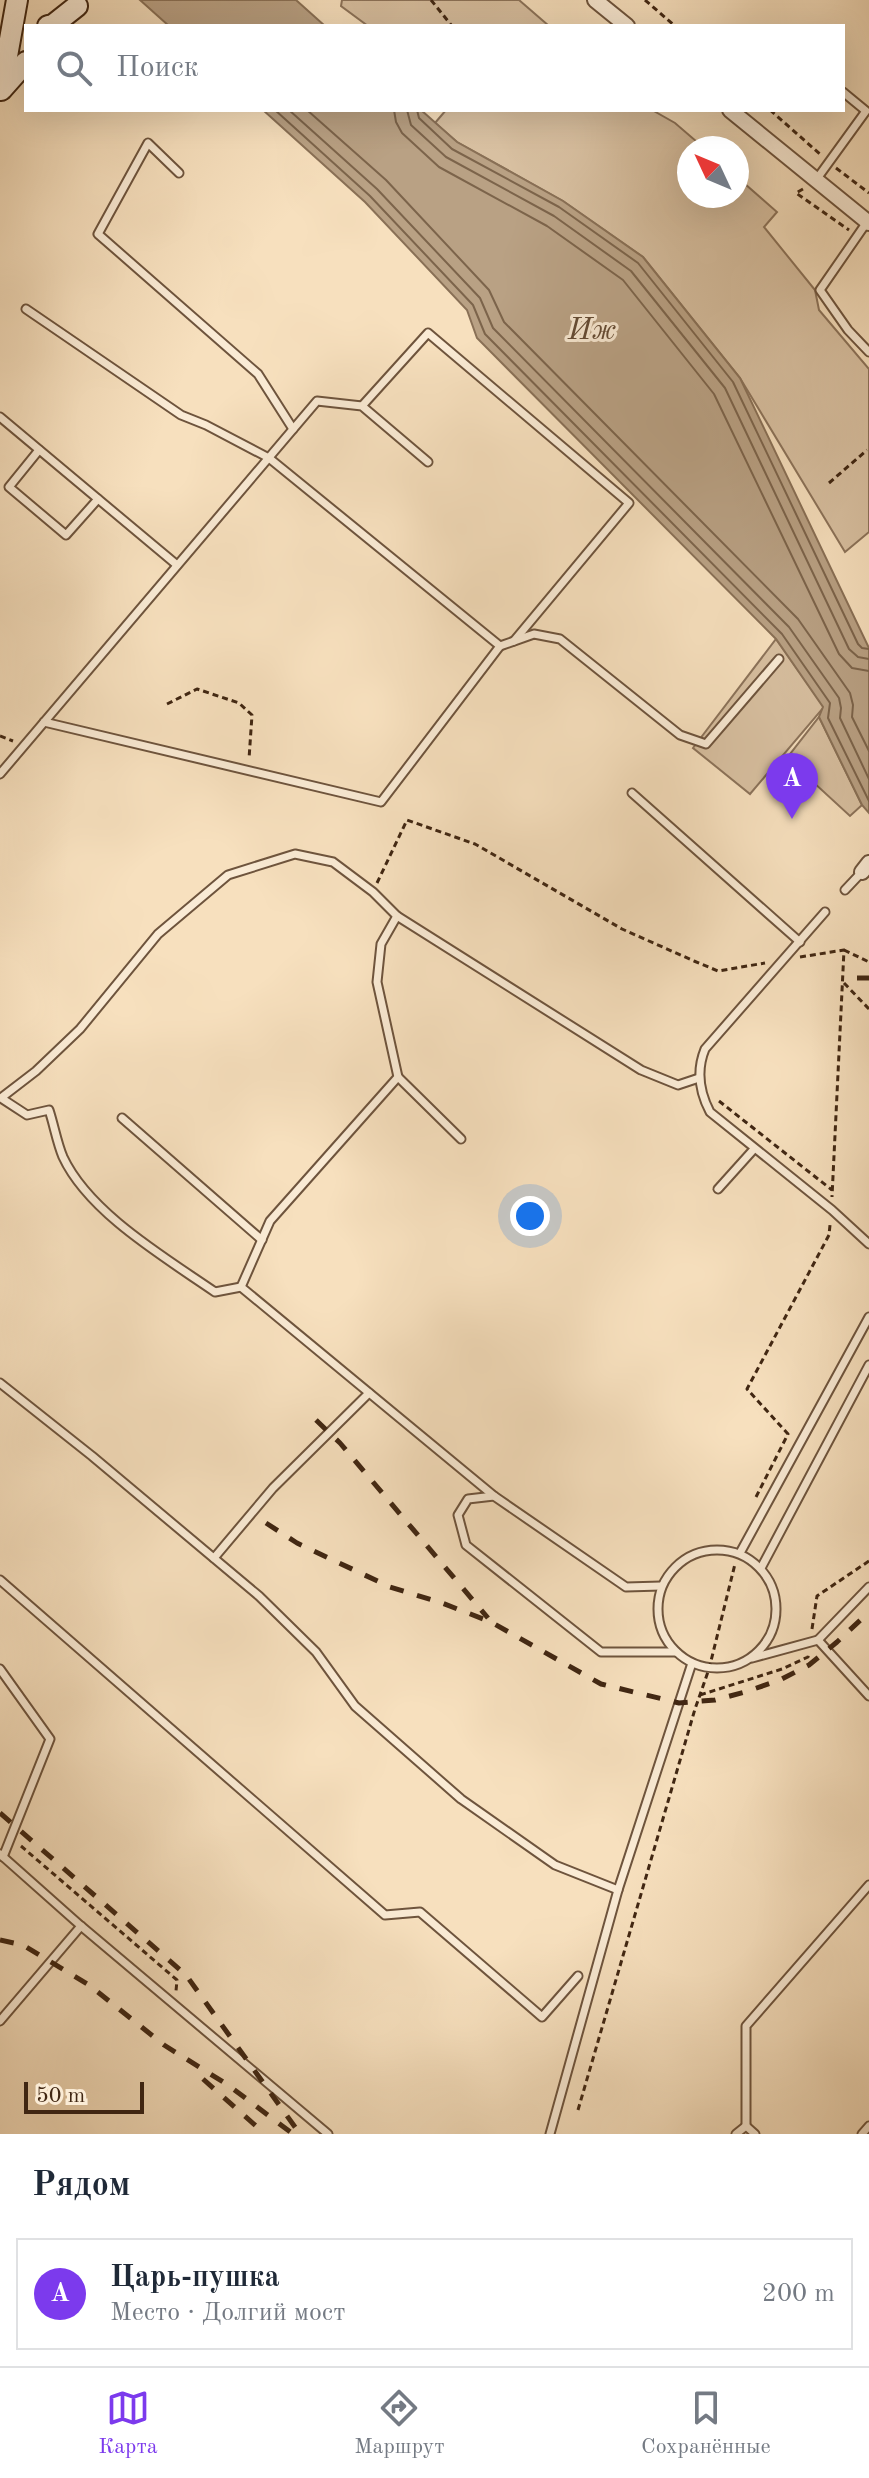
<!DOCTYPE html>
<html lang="ru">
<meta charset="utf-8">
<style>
body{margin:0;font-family:"Old Standard TT",serif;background:#f2f2f3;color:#1f2937}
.compass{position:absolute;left:677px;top:136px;width:72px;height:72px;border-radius:50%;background:#fff;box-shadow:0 8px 32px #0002;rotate:314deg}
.scale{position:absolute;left:24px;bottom:20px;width:120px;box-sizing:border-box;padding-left:8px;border:4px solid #402612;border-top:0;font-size:22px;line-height:28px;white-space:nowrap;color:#402612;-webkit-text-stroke:6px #faebd5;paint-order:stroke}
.you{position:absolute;left:530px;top:1216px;width:28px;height:28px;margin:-20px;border:6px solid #fff;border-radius:50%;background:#1a73e8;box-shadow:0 0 0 12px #1a73e833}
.badge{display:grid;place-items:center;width:52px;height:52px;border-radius:50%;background:#7c3aed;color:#fff;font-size:26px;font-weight:700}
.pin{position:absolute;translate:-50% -66px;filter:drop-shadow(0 2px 4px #0008)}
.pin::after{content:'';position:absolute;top:42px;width:28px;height:24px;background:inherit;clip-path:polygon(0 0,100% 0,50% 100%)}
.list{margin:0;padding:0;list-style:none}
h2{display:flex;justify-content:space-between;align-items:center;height:104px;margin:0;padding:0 32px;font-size:34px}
h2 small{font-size:26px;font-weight:400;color:#747a83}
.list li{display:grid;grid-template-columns:52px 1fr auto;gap:24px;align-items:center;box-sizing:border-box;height:112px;margin:0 16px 16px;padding:0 16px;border:2px solid #e0e1e3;border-radius:0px}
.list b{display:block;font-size:30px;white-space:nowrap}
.list p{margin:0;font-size:26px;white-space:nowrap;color:#747a83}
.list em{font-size:26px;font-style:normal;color:#747a83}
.icon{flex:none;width:44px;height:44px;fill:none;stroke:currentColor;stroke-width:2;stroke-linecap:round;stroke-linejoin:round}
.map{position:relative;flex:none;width:869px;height:2134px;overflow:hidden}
.search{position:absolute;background:#fff;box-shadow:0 8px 32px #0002;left:24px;right:24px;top:24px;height:88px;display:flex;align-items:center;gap:20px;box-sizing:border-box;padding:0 28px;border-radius:0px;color:#747a83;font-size:30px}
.sheet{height:232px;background:#fff}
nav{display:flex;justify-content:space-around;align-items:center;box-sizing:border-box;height:112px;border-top:2px solid #e0e1e3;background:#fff;font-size:22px;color:#747a83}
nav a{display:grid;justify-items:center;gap:4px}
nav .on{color:#7c3aed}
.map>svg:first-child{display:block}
</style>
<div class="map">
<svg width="869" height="2134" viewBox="0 0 869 2134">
<rect width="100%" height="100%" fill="#f7e0be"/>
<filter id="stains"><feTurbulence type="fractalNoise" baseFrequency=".0025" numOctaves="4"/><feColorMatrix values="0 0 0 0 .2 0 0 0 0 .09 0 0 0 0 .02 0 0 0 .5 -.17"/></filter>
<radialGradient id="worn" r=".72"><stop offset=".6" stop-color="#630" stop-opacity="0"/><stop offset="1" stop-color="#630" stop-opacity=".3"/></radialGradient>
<g fill="#d8c0a1" stroke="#8c735a" stroke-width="2">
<path d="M342,0H519L549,26H368L341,6Z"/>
<path d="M446,110H652L675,123L704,148H689V196H737V177L777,212L764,227L815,290L819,310L869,369V532L845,552L740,378L643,257L563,201L457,142L435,123Z"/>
<path d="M776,639L824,707L750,794L693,748Z"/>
<path d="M819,717L862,805L850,816L787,758Z"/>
</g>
<g fill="#b9a184" stroke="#897056" stroke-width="2">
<path d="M140,0H296L325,26H169Z"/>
<path d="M263,110H421L457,142L563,201L643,257L740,378L869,648V813L862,805L819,717L823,707L776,639L477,338L467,310L365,202Z"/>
</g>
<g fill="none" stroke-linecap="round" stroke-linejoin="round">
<g stroke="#7c644b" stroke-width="2">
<path d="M275,110L370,196L473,305L485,334L782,634L830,703L828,718L869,801"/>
<path d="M289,110L377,189L480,298L493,328L789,627L839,698L841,708L840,718L869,779"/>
<path d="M307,110L386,180L489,290L504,322L798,619L850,693L853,705L852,717L869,751"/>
<path d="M394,110L396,122L402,133L439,167L547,226L623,280L714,394L839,654L852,668L869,671"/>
<path d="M407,110L411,125L446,157L554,216L631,271L725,388L849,649L858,657L869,659"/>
<path d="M417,110L419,118L452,149L559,207L638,263L733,382L858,644L862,648L869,649"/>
</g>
<defs>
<g id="lane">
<path d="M179,173L148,143L98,234L258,374L293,429"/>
<path d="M816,180L866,111L843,92"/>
<path d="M867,222L820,290L848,330L869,352"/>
<path d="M26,309L181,415L206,425L269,458L500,646L381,802L44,722"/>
<path d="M362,406L428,333L629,503L514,641"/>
<path d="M0,417L177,565"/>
<path d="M39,450L9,487L66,535L98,499"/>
<path d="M500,646L534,634L560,639L680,735L706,744L779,659"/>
<path d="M0,774L317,401L362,406L428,462"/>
<path d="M632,793L800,942"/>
<path d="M845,890L862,872"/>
<path d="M825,912L705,1049C696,1071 699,1091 710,1112L832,1210L869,1244"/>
<path d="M398,1077L461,1139"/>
<path d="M122,1118L262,1240"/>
<path d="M718,1189L754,1149"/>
<path d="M241,1287L215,1292C166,1258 89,1213 63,1157C57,1143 54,1125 49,1110L27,1115L1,1098L36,1071L80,1029L158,934L228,875L295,854L333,862L373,892L397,916"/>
<path d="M0,1383L92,1456L259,1596L316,1652L355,1706L461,1799L555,1865L618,1890"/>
<path d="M494,1496L241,1287L270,1221L398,1077L377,982L381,944L397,916L641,1070L678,1085L699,1078"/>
<circle cx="717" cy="1609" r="59"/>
<path d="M740,1553L869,1317"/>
<path d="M214,1558L273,1488L369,1393"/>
<path d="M761,1568L869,1365"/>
<path d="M0,1580L385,1915L420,1912L542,2017L578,1976"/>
<path d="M661,1586L626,1587L494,1496L468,1499L458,1515L466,1545L601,1652H676"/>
<path d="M818,1640L869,1696"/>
<path d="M752,1658L818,1640L869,1587"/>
<path d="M0,1669L50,1739L3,1857"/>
<path d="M0,1854L81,1926L328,2134"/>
<path d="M0,2021L81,1926"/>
<path d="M746,2126V2026L869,1885"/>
<path d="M550,2134L618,1890L692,1663"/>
<path d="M736,2134L746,2126L755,2134"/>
<path d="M862,2134L869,2126"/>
</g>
<g id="street">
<path d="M595,0L627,26"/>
<path d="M730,110L869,223"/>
<path d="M862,872L869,863"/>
</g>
<g id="secondary">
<path d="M48,26L53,25L77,6"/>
<path d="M2,89L26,62"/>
<path d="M1,90L17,0"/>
</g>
</defs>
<use href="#lane" stroke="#6e543d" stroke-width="11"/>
<use href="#street" stroke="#6e543d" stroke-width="18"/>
<use href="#secondary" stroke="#402612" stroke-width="24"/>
<g stroke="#402612" stroke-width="3" stroke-dasharray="6 4" stroke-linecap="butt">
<path d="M431,0L452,26"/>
<path d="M645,0L675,26"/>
<path d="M770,110L821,155"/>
<path d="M836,168L869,193"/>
<path d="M803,189L796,193L849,230"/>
<path d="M829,483L867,450"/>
<path d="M167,704L197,689L239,703L252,715L249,759"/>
<path d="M0,736L13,741"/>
<path d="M377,883L407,820L475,844L622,929L694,961L718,971L765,963"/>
<path d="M844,950L869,962"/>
<path d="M800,957L844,950L832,1197"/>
<path d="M844,983L869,1009"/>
<path d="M719,1101L832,1190"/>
<path d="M756,1497L788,1434L747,1389L829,1235L830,1225"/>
<path d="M812,1629L817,1596L869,1561"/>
<path d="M700,1695L782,1669L808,1657L809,1652"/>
<path d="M21,1846L177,1980L176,1991"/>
<path d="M578,2110L695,1709L709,1669L735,1564"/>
</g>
<use href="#lane" stroke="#faebd5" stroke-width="7"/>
<use href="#street" stroke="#faebd5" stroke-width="14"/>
<use href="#secondary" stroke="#faebd5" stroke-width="20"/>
<g stroke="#402612" stroke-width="5" stroke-dasharray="14 14" stroke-linecap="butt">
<path d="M857,978H869"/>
<path d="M316,1420L340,1443L488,1618"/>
<path d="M266,1523L297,1543L390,1587L442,1603L491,1622L601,1684L679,1703L715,1700L745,1692L780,1680L809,1665L837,1642L869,1612"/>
<path d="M0,1813L186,1975L300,2134"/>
<path d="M0,1940L23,1945L89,1985L164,2045L228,2085L293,2134"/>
<path d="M203,2079L265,2134"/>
</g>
</g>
<g text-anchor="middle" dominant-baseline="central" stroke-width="6" stroke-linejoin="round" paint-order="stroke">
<g font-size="30" font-style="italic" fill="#644b34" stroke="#faebd5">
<text x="592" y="331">Иж</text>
</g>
</g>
<rect width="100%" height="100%" filter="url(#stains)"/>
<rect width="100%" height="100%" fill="url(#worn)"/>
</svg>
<svg class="compass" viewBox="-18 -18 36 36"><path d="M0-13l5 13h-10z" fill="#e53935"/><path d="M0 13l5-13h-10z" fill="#747a83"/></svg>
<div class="scale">50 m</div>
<div class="you"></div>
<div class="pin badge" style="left:792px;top:819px">A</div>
<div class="search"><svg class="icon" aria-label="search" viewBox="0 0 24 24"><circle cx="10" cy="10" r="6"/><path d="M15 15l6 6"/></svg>Поиск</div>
</div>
<section class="sheet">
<h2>Рядом<small></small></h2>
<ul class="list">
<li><span class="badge">A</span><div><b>Царь-пушка</b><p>Место · Долгий мост</p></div><em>200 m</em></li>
</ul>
</section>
<nav>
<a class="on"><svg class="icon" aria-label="map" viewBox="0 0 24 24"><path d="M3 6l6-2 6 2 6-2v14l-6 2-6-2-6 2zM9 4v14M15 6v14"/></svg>Карта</a>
<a><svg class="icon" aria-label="directions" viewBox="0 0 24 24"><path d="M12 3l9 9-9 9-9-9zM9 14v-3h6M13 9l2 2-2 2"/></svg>Маршрут</a>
<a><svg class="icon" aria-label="saved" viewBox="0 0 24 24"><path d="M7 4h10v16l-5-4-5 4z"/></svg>Сохранённые</a>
</nav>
